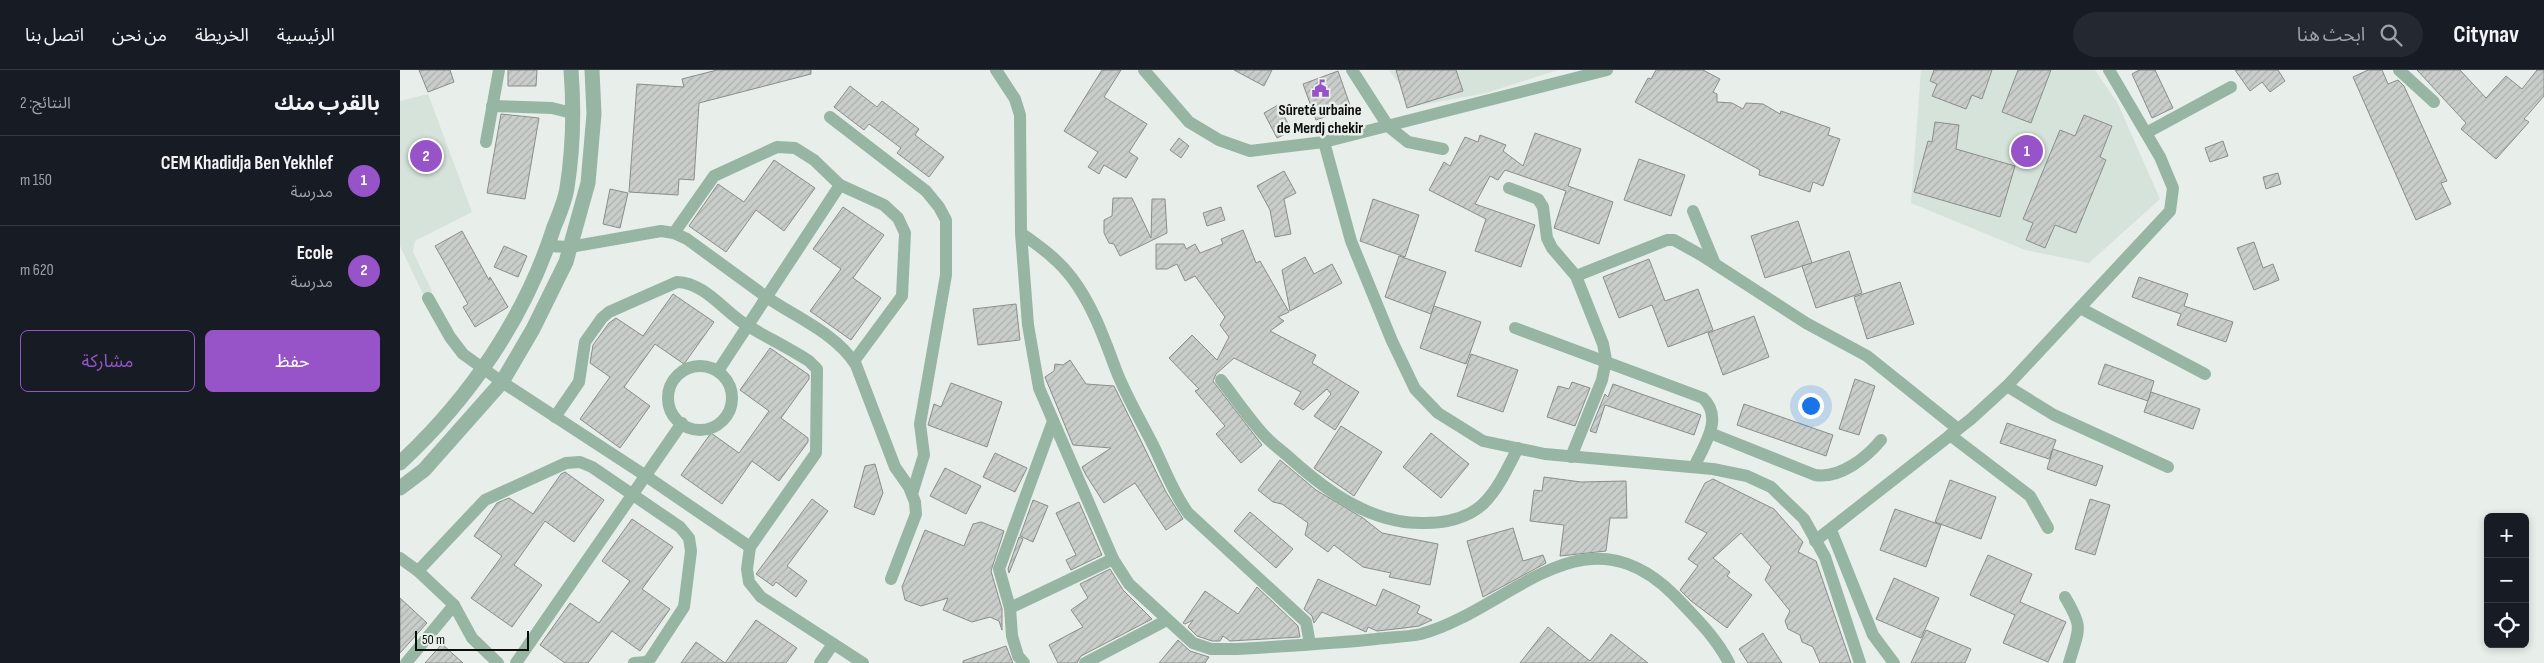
<!DOCTYPE html>
<html lang="ar">
<meta charset="utf-8">
<style>
body{margin:0;font-family:"Sofia Sans Condensed","Noto Sans Arabic",sans-serif;background:#242831;color:#f1f3f6;direction:rtl}
.controls{position:absolute;right:15px;bottom:15px;display:grid;overflow:hidden;border-radius:8px;box-shadow:0 2px 8px #0003}
.controls button{width:45px;height:45px;display:grid;place-items:center;padding:0;border:0;border-bottom:1px solid #363941;background:#171b24;color:#f1f3f6;font:25px sans-serif}
.scale{position:absolute;left:15px;bottom:12px;width:114px;box-sizing:border-box;padding-left:5px;border:2px solid #0c0e0d;border-top:0;font-size:14px;line-height:18px;white-space:nowrap;color:#0c0e0d;-webkit-text-stroke:4px #e8eeea;paint-order:stroke}
.you{position:absolute;left:1410px;top:335px;width:18px;height:18px;margin:-12px;border:4px solid #fff;border-radius:50%;background:#1a73e8;box-shadow:0 0 0 8px #1a73e833}
.badge{display:grid;place-items:center;width:32px;height:32px;border-radius:50%;background:#9753c8;color:#fff;font-size:16px;font-weight:700}
.pin{position:absolute;translate:-50% -50%;border:2px solid #fff;box-shadow:0 1px 5px #0006}
.list{margin:0;padding:0;list-style:none}
h2{display:flex;justify-content:space-between;align-items:center;height:65px;margin:0;padding:0 20px;font-size:21px}
h2 small{font-size:16px;font-weight:400;color:#9ea1a6}
.list li{display:grid;grid-template-columns:32px 1fr auto;gap:15px;align-items:center;box-sizing:border-box;height:90px;padding:0 20px;border-top:1px solid #363941}
.list b{display:block;font-size:19px;white-space:nowrap}
.list p{margin:0;font-size:16px;white-space:nowrap;color:#9ea1a6}
.list em{font-size:16px;font-style:normal;color:#9ea1a6}
.actions{display:flex;gap:10px;padding:15px 20px}
.actions a{flex:1;padding:11px 0;border:1px solid #9753c8;border-radius:8px;text-align:center;font-size:18px;color:#9753c8}
.actions .main{background:#9753c8;color:#fff}
.icon{flex:none;width:28px;height:28px;fill:none;stroke:currentColor;stroke-width:2;stroke-linecap:round;stroke-linejoin:round}
.map{position:relative;flex:none;width:2144px;height:593px;overflow:hidden;direction:ltr}
header{display:flex;align-items:center;gap:30px;box-sizing:border-box;height:70px;padding:0 25px;background:#171b24;border-bottom:1px solid #363941}
header strong{font-size:24px}
nav{display:flex;gap:28px;margin-inline-start:auto;font-size:18px}
.search{width:350px;height:45px;background:#242831;display:flex;align-items:center;gap:12px;box-sizing:border-box;padding:0 18px;border-radius:28px;color:#9ea1a6;font-size:19px}
main{display:flex}
aside{flex:1;background:#171b24}
.map>svg:first-child{display:block}
</style>
<header>
<strong>Citynav</strong>
<div class="search"><svg class="icon" aria-label="search" viewBox="0 0 24 24"><circle cx="10" cy="10" r="6"/><path d="M15 15l6 6"/></svg>ابحث هنا</div>
<nav><a>الرئيسية</a><a>الخريطة</a><a>من نحن</a><a>اتصل بنا</a></nav>
</header>
<main>
<div class="map">
<svg width="2144" height="593" viewBox="0 0 2144 593">
<defs>
<pattern id="building-hatch" width="6" height="6" patternUnits="userSpaceOnUse" patternTransform="scale(1.25)"><rect width="6" height="6" fill="#c9cecb"/><path d="M-1 1l2-2M0 6l6-6M5 7l2-2" fill="none" stroke="#abb0ad"/></pattern>
</defs>
<rect width="100%" height="100%" fill="#e8eeea"/>
<g fill="#d6e3db">
<path d="M989,0H1158L1086,23L1016,36Z"/>
<path d="M1521,0H1695L1718,34L1760,129L1689,193L1625,180L1511,133Z"/>
<path d="M28,24L72,142L15,171L13,182L32,221L25,228L0,176V31Z"/>
</g>
<g fill="url(#building-hatch)" stroke="#898e8b">
<path d="M19,0H50L54,12L28,22Z"/>
<path d="M108,0H137L136,16H108Z"/>
<path d="M317,0H411V4L299,33L294,110L279,109L278,125L229,122L237,14L284,17L282,9Z"/>
<path d="M702,0H721L704,27L747,54L729,82L738,88L726,108L704,95L699,104L688,97L698,82L664,61Z"/>
<path d="M834,0H872L864,16Z"/>
<path d="M996,0H1056L1063,21L1007,38Z"/>
<path d="M1256,0H1303L1320,9L1313,22L1317,24V32L1332,33L1343,39L1346,33L1363,34L1380,44L1381,41L1430,58L1428,65L1440,69L1423,116L1413,112L1410,122L1359,105L1360,100L1235,32L1248,8L1251,9Z"/>
<path d="M1534,0H1592L1582,29L1572,25L1566,39L1532,26L1537,14L1530,11Z"/>
<path d="M1618,0H1651L1631,53L1602,42Z"/>
<path d="M1739,0H1755L1773,38L1752,48L1732,4Z"/>
<path d="M1835,0H1878L1885,11L1870,22L1862,12L1850,21Z"/>
<path d="M1968,0H1982L1988,14L1998,10L2004,16L2047,111L2041,113L2051,134L2016,150L1953,7Z"/>
<path d="M2017,0H2060L2086,28L2106,6L2122,19L2137,0H2144V26L2124,49L2129,52L2096,89L2061,59L2066,53Z"/>
<path d="M938,1L951,38L916,50L903,14Z"/>
<path d="M450,16L477,37L482,31L519,59L515,65L544,87L529,107L497,83L501,78L469,54L464,60L434,37Z"/>
<path d="M878,35L892,61L877,68L864,43Z"/>
<path d="M101,44L139,48L125,129L87,123Z"/>
<path d="M1684,45L1712,56L1700,87L1706,90L1676,163L1655,155L1645,178L1626,170L1633,153L1623,149L1660,60L1675,66Z"/>
<path d="M1535,52L1559,55L1556,79L1615,96L1600,147L1514,122L1528,71L1532,72Z"/>
<path d="M1135,63L1181,79L1168,116L1213,132L1199,174L1154,158L1166,121L1105,100L1098,110L1090,106L1075,134L1135,155L1121,197L1075,181L1086,149L1029,120L1044,92L1050,96L1065,67L1078,72L1080,65L1106,75L1103,81L1123,96Z"/>
<path d="M779,68L789,76L781,88L770,80Z"/>
<path d="M1823,71L1828,86L1810,92L1805,78Z"/>
<path d="M1239,89L1285,105L1271,146L1224,130Z"/>
<path d="M374,90L415,118L384,161L356,140L326,182L289,156L318,114L344,132Z"/>
<path d="M884,101L896,123L884,129L891,164L875,167L870,140L857,116Z"/>
<path d="M1878,103L1881,114L1866,119L1863,107Z"/>
<path d="M210,119L228,123L220,158L203,154Z"/>
<path d="M713,128H732L751,168L752,129H765L767,163L720,186L714,174L709,173L704,163V150L712,146Z"/>
<path d="M973,129L1019,145L1005,187L960,171Z"/>
<path d="M443,137L484,165L453,208L481,228L451,270L410,241L441,199L413,179Z"/>
<path d="M821,137L825,150L807,156L803,143Z"/>
<path d="M1398,151L1412,193L1365,208L1351,166Z"/>
<path d="M843,160L856,193L860,191L889,242L878,247L884,251L870,261L916,285L912,293L959,322L935,360L914,346L931,324L927,319L903,340L894,334L901,322L834,288L816,304L813,311L862,375L841,393L816,364L825,356L795,321L799,319L769,288L792,265L817,290L829,267L820,255L825,247L795,206L785,211L777,194L767,199H756V174H784L786,179L795,174L800,183L823,174L821,169Z"/>
<path d="M62,161L89,210L90,207L108,237L75,257L63,237L68,234L35,176Z"/>
<path d="M1854,172L1863,198L1873,194L1879,210L1854,220L1837,178Z"/>
<path d="M104,176L127,186L118,207L94,197Z"/>
<path d="M1449,181L1462,223L1416,238L1402,196Z"/>
<path d="M999,186L1046,202L1031,244L985,227Z"/>
<path d="M905,187L914,204L932,194L942,213L890,241L882,200Z"/>
<path d="M1249,189L1265,231L1298,219L1313,260L1268,277L1252,235L1219,248L1203,207Z"/>
<path d="M1739,207L1788,224L1784,236L1833,252L1826,272L1777,255L1781,244L1732,227Z"/>
<path d="M1500,212L1514,254L1467,269L1454,227Z"/>
<path d="M273,224L314,252L284,294L255,274L224,317L250,336L220,378L180,349L210,307L190,293L193,275L209,253L216,248L243,266Z"/>
<path d="M616,234L620,270L578,275L573,239Z"/>
<path d="M1034,236L1081,252L1066,294L1020,278Z"/>
<path d="M1354,246L1369,287L1323,305L1308,263Z"/>
<path d="M370,278L409,305V309L381,348L408,368V372L379,411L352,391L322,434L281,405L311,363L339,383L369,341L340,320Z"/>
<path d="M1071,284L1118,300L1103,342L1057,326Z"/>
<path d="M670,290L686,314L714,316L766,422L783,449L766,460L735,413L704,433L686,405L682,397L711,378L673,375L645,307L654,301L655,294L663,295Z"/>
<path d="M1705,294L1754,311L1748,331L1698,314Z"/>
<path d="M1455,309L1475,316L1459,365L1439,359Z"/>
<path d="M1172,312L1190,318L1175,356L1147,347L1158,316L1169,319Z"/>
<path d="M551,313L602,332L587,377L528,355L534,334L541,337Z"/>
<path d="M1213,314L1301,345L1294,365L1205,335L1196,363L1190,361L1205,324L1208,327Z"/>
<path d="M1751,322L1800,339L1793,359L1744,342Z"/>
<path d="M1344,334L1433,365L1426,386L1337,355Z"/>
<path d="M1607,353L1656,370L1649,389L1600,373Z"/>
<path d="M941,356L982,382L954,426L914,398Z"/>
<path d="M1031,363L1069,394L1041,428L1003,397Z"/>
<path d="M1653,379L1703,396L1696,416L1647,399Z"/>
<path d="M595,383L627,398L615,422L583,407Z"/>
<path d="M880,390L916,420L963,448L982,463L1038,474L1030,515L989,507L991,503L963,497L934,475L928,482L905,465L908,453L882,434L873,432L858,420Z"/>
<path d="M475,394L483,423L474,445L454,437L465,396Z"/>
<path d="M545,398L581,416L566,444L530,426Z"/>
<path d="M165,402L204,430L174,472L145,451L114,495L142,515L112,557L71,528L102,486L74,466L97,433L109,428L133,444L161,404Z"/>
<path d="M1144,407L1181,412L1226,411L1227,448H1210L1206,481L1160,486L1164,455L1130,451L1134,420L1142,421Z"/>
<path d="M1313,409L1374,439L1403,472L1398,482L1416,491L1451,593H1420L1413,577L1402,572L1400,565L1388,559L1385,551L1390,541L1365,510L1371,497L1341,463L1313,488L1330,502L1327,506L1352,525L1327,558L1291,531L1280,520L1298,496L1288,489L1307,463L1285,452L1305,413Z"/>
<path d="M1550,410L1596,427L1581,469L1535,452Z"/>
<path d="M412,429L428,441L387,496L407,511L396,527L376,512L373,516L356,504Z"/>
<path d="M1690,429L1710,435L1695,485L1675,479Z"/>
<path d="M633,430L648,436L633,472L620,466Z"/>
<path d="M679,432L702,485L671,500L666,490L676,485L656,443Z"/>
<path d="M1495,439L1541,455L1526,497L1480,480Z"/>
<path d="M850,442L893,479L876,498L834,461Z"/>
<path d="M232,449L273,477L242,519L270,539L240,581L212,561L188,593H165L140,575L170,533L199,553L230,511L202,491Z"/>
<path d="M581,452L604,461L591,501L602,539V560L599,551L590,547L572,552L543,540L548,528L521,536L505,530L502,517L525,460L564,476L573,454Z"/>
<path d="M1113,458L1123,491L1143,485L1146,493L1083,527L1067,471Z"/>
<path d="M619,467L623,469L609,503L608,499Z"/>
<path d="M1588,485L1632,504L1620,532L1666,552L1648,592L1603,573L1615,545L1570,525Z"/>
<path d="M710,499L723,520L752,549L681,586L677,593H658L649,575L683,557L671,540L688,528L680,514Z"/>
<path d="M1494,508L1539,528L1521,568L1476,549Z"/>
<path d="M918,509L976,536L983,519L1020,536L1017,543L1032,550L1019,556L1004,558L977,561L968,557L966,562L922,542L914,553L912,546L904,539Z"/>
<path d="M857,517L898,556L900,567L830,571L823,566L820,571H812L797,566L788,557L793,550L785,554L783,553L805,521L838,544Z"/>
<path d="M0,528L27,553L0,583Z"/>
<path d="M356,550L397,578L386,593H281L296,572L325,593Z"/>
<path d="M1148,557L1190,591L1211,564L1248,593H1120Z"/>
<path d="M1526,560L1571,579L1565,593H1511Z"/>
<path d="M1363,563L1367,570L1382,593H1348L1339,579Z"/>
<path d="M778,570L790,581L809,587L805,593H759Z"/>
<path d="M42,574L63,593H25Z"/>
<path d="M606,576L613,593H563V591Z"/>
</g>
<g fill="none" stroke-linecap="round" stroke-linejoin="round">
<g stroke="#96b6a3" stroke-width="12">
<path d="M596,0L615,29L620,45L621,163L628,255L639,318L713,489L729,514L793,573L811,579H836C883,576 930,574 976,569C991,567 1007,567 1021,564C1110,540 1182,434 1274,525C1294,546 1316,567 1329,593"/>
<path d="M744,0L789,52L819,70L850,81L924,72L1207,0"/>
<path d="M952,0L988,56L1008,72L1043,79"/>
<path d="M1999,0L2034,32"/>
<path d="M92,36L152,38L172,43"/>
<path d="M430,47L526,121L539,137L546,150V205L520,354L524,385L512,424"/>
<path d="M1746,63L1831,17"/>
<path d="M86,72L99,0"/>
<path d="M924,72L951,171L992,271L1015,319L1038,343L1083,371L1145,384L1313,399L1347,406L1371,417L1404,449L1425,487L1460,593"/>
<path d="M1109,118L1138,129L1143,137L1147,168L1152,178L1176,206L1203,274L1206,290L1202,310L1171,387"/>
<path d="M1293,141L1315,194"/>
<path d="M274,163L314,106L377,77L395,78L414,90L440,115L484,135L498,148L505,163L502,226L454,291"/>
<path d="M621,163C640,177 658,189 672,208C693,236 704,268 716,300C726,326 741,351 753,375C765,399 772,421 788,443L906,552L910,574"/>
<path d="M148,176L170,177L261,161L274,163L287,169C313,188 339,207 365,226C395,247 436,263 456,295L495,397L509,417L515,432L516,444L491,509"/>
<path d="M1176,206L1267,170H1274L1301,185L1406,253L1467,286L1558,359"/>
<path d="M28,228L50,267L63,284L102,312L246,406L350,477"/>
<path d="M1680,238L1805,304"/>
<path d="M1115,258L1303,328C1324,348 1304,375 1294,397"/>
<circle cx="300" cy="328" r="32"/>
<path d="M318,301L440,115"/>
<path d="M821,310C835,328 848,347 863,364C871,373 882,381 891,389C929,423 972,454 1024,453C1045,453 1069,448 1084,433C1099,418 1108,397 1118,378"/>
<path d="M1607,316L1654,345L1768,397"/>
<path d="M155,347L179,312L185,272L202,248L209,242L277,212C306,213 324,242 348,256C368,268 389,278 409,291L417,299L416,383L350,477L347,499L349,512L361,527L463,593"/>
<path d="M1310,363L1415,405C1440,409 1466,388 1481,370"/>
<path d="M1550,365L1630,426L1648,458"/>
<path d="M1431,460L1473,565L1494,593"/>
<path d="M1415,471L1571,349L1607,316L1770,141L1773,118L1760,87L1709,0"/>
<path d="M0,488L18,501L54,535L72,568L98,593"/>
<path d="M18,501L85,430L166,393L180,392L192,397L280,457L289,468L291,481L284,537L250,589L246,592L234,593"/>
<path d="M1665,527C1684,559 1679,558 1669,593"/>
<path d="M610,538L713,489"/>
<path d="M6,593L54,535"/>
<path d="M116,593L282,353"/>
<path d="M420,593L433,574"/>
<path d="M624,593L618,586L612,566L610,538L599,499L653,351"/>
<path d="M685,593L767,550"/>
</g>
<g stroke="#96b6a3" stroke-width="15">
<path d="M0,393C69,329 125,248 154,157C159,145 165,131 167,118C173,80 174,38 171,0"/>
<path d="M0,418L24,400L102,312L133,259L166,192L188,113L194,44L192,0"/>
</g>
</g>
<defs>
<symbol id="civic-bare" viewBox="-9 -9 18 18"><path d="M-.6-6.5H3V-4.5H.6V-3L4-1V1h2V6H-6V1h2V-1L-.6-3ZM-1.2 2.5V6h2.4V2.5Z" fill="#9753c8" stroke="#e8eeea" stroke-width="2.5" paint-order="stroke"/></symbol>
</defs>
<g fill-rule="evenodd">
<use href="#civic-bare" x="908" y="6" width="25" height="25"/>
</g>
<g text-anchor="middle" dominant-baseline="central" stroke-width="5" stroke-linejoin="round" paint-order="stroke">
<g font-size="16" font-weight="bold" fill="#0c0e0d" stroke="#e8eeea">
<text x="920" y="40">Sûreté urbaine<tspan x="920" dy="18">de Merdj chekir</tspan></text>
</g>
</g>
</svg>
<div class="controls">
<button>+</button>
<button>−</button>
<button><svg class="icon" aria-label="locate" viewBox="0 0 24 24"><circle cx="12" cy="12" r="6"/><path d="M12 2v4M12 18v4M2 12h4M18 12h4"/></svg></button>
</div>
<div class="scale">50 m</div>
<div class="you"></div>
<div class="pin badge" style="left:1627px;top:81px">1</div>
<div class="pin badge" style="left:26px;top:86px">2</div>
</div>
<aside>
<h2>بالقرب منك<small>النتائج: 2</small></h2>
<ul class="list">
<li><span class="badge">1</span><div><b>CEM Khadidja Ben Yekhlef</b><p>مدرسة</p></div><em>150 m</em></li>
<li><span class="badge">2</span><div><b>Ecole</b><p>مدرسة</p></div><em>620 m</em></li>
</ul>
<div class="actions"><a class="main">حفظ</a><a>مشاركة</a></div>
</aside>
</main>
